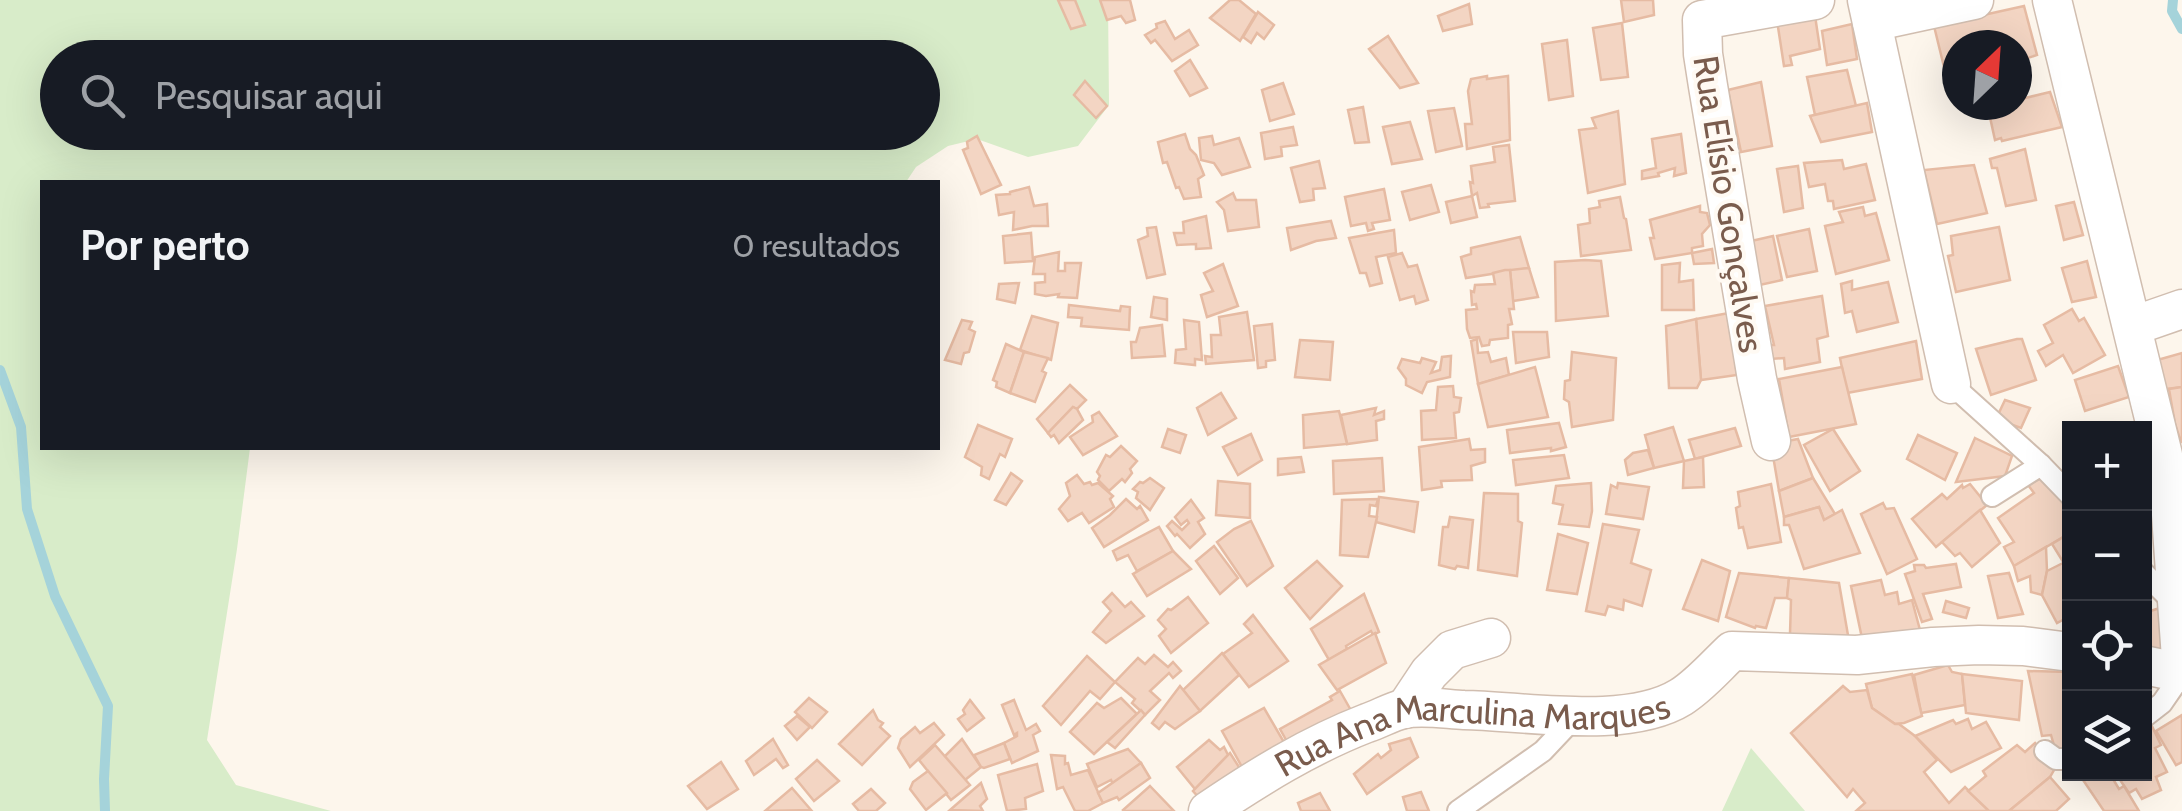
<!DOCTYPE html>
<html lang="pt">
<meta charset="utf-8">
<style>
body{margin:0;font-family:Cabin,sans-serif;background:#20242c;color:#f1f3f6}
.controls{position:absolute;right:30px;bottom:30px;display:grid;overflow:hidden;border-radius:0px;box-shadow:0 10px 40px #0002}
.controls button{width:90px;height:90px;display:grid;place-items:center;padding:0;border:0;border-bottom:2px solid #363941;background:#171b24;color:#f1f3f6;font:50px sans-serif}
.compass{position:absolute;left:1942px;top:30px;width:90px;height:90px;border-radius:50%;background:#171b24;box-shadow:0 10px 40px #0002;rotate:25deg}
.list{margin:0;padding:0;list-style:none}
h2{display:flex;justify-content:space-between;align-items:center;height:130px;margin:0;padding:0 40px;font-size:42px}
h2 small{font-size:32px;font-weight:400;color:#9ea1a6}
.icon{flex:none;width:55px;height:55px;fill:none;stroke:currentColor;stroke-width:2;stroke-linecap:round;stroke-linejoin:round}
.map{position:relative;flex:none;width:2182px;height:811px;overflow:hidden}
.search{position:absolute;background:#171b24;box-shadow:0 10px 40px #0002;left:40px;top:40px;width:900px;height:110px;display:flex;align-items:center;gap:25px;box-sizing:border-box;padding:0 35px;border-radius:55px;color:#9ea1a6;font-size:38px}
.panel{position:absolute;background:#171b24;box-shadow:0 10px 40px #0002;left:40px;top:180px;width:900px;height:270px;border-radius:0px}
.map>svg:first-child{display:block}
</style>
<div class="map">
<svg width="2182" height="811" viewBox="0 0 2182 811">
<rect width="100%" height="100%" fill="#fdf6ec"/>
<g fill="#d8ecc9" fill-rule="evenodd">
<path d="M0,0H1108L1109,105L1078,146L1028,157L977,139L948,146L916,167L906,182H42V448H250L237,549L207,740L236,785L331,811H0ZM58,58H922V132H58Z"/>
<path d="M1751,748L1805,811H1722Z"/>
</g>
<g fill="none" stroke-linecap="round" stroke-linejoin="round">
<g stroke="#a5d3da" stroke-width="10">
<path d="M2173,0L2172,11L2182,29"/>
<path d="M0,370L21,427L27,509L55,596L108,706L104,779L105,811"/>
</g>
</g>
<g fill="#f3d5c3" stroke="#e6bba3" stroke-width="2.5">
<path d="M1058,0H1075L1085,25L1071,29Z"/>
<path d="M1100,0H1130L1135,20L1126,23L1121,16L1107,20Z"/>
<path d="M1230,0H1239L1256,14L1240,41L1210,18Z"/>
<path d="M1621,0H1653L1654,15L1624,22Z"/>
<path d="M1469,4L1472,24L1443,31L1438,16Z"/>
<path d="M2024,6L2037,55L2018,61L2017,45H1957V68L1945,71L1934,26Z"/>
<path d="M1814,9L1820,49L1790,56L1792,65L1784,66L1776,14Z"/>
<path d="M1258,12L1274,25L1264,39L1257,33L1251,43L1243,37Z"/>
<path d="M1165,21L1175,39L1189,30L1198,45L1172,61L1155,40L1151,43L1145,35L1157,28L1156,24Z"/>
<path d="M1622,23L1628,77L1601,80L1593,28Z"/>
<path d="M1852,24L1857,59L1827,65L1822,31Z"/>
<path d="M1388,36L1418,83L1400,88L1369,49Z"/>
<path d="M1567,40L1573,96L1549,100L1542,44Z"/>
<path d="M1190,60L1207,88L1190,96L1175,71Z"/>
<path d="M1847,70L1856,106L1815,115L1807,77Z"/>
<path d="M1487,76V79L1508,76L1510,140L1467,149L1465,124H1472L1468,91L1471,79Z"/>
<path d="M1085,81L1107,106L1096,118L1074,95Z"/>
<path d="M1761,82L1772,146L1741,152L1728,90Z"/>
<path d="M1283,83L1294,114L1270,121L1262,90Z"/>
<path d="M2050,92L2062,127L2002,141L2001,138L1995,140L1988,108L2017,105V100Z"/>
<path d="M1867,103L1872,132L1821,142L1810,116Z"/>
<path d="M1363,107L1369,142L1355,143L1348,110Z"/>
<path d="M1454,108L1462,146L1436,152L1428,111Z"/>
<path d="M1618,111L1625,184L1588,193L1579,130L1596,128L1592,118Z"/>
<path d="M1410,122L1422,159L1392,164L1383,127Z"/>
<path d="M1293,127L1297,145L1281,147L1282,156L1265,159L1261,133Z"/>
<path d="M1185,134L1190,149L1196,155L1204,175L1198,179L1201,197L1184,199L1179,187L1176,188L1167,162L1163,163L1158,142Z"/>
<path d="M1681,134L1686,173L1674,176L1675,168L1658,173L1659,176L1642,179V171L1656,168L1652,139Z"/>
<path d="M977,136L1001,185L981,194L963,150L968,148L967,142Z"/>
<path d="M1212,136L1214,145L1239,138L1250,167L1222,175L1214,163L1201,160L1199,138Z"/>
<path d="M1509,145L1515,201L1488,204L1489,207L1480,208L1477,193L1472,196L1470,182L1473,183L1471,166L1495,162L1493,147Z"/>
<path d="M2025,149L2036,200L2006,206L1997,168H1992L1990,159Z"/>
<path d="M1842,160L1844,169L1866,164L1875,200L1834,209L1833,201H1828L1825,184L1809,187L1804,163Z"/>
<path d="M1319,161L1325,188L1313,189L1314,200L1300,202L1291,168Z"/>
<path d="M1974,165L1987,213L1937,224L1924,170Z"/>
<path d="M1798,166L1803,208L1784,212L1777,169Z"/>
<path d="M1431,185L1439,212L1410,220L1402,192Z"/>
<path d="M1029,187L1034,206L1047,204L1048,226H1032L1013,230L1014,212L999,215L996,195L1010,194V192Z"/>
<path d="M1384,189L1390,220L1372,223L1374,229L1368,231L1366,223L1351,226L1345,197Z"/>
<path d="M1233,193L1236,200H1256L1259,227L1228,231L1224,210L1217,202Z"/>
<path d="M1472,196L1477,217L1451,223L1446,202Z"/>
<path d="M1620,197L1624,218L1626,219L1631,250L1581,256L1578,225L1590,223L1589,209L1600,207L1599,201Z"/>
<path d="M2074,202L2083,235L2064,240L2056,206Z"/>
<path d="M1700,206V212L1707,213L1710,225L1702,234L1703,246L1692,248V253L1655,259L1650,238H1654L1650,220Z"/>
<path d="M1863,207L1865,216L1876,213L1889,260L1836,274L1825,226L1843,222L1839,212Z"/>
<path d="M1206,216L1211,248L1196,249V244L1177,245L1174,233H1184L1183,222Z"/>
<path d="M1331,221L1336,238L1316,241L1291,250L1287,228Z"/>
<path d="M1156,227L1165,274L1147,278L1138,240L1148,236L1147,228Z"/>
<path d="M1999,227L2010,280L1956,292L1948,256L1953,255L1951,236Z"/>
<path d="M1809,229L1817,271L1787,277L1777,236Z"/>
<path d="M1394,230L1396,253L1376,257L1382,283L1370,286L1366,273H1360L1349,238Z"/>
<path d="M1031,233L1033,261L1005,263L1003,236Z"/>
<path d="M1773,236L1782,280L1755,286L1747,242Z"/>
<path d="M1520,237L1529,268L1466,278L1461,257L1471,254V248Z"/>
<path d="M1712,249L1714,263L1694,264L1692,253Z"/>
<path d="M1059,252L1058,271H1065V263H1081L1077,298L1058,297L1059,294L1046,296L1035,294V283L1045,282V274H1033L1035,257Z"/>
<path d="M1402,253L1408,267L1417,265L1428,300L1416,304L1414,296L1400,300L1388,257Z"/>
<path d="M1585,260L1601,261L1608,316L1556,321L1555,262Z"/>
<path d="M2087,261L2096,297L2072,302L2062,268Z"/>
<path d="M1680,263L1679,282L1693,280L1694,310H1662V265Z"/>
<path d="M1223,264L1238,306L1207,317L1201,295L1213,291L1204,273Z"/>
<path d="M1529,268L1538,297L1513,301L1510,270Z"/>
<path d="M1505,270H1510L1514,309H1509L1512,324L1508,325V338L1490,340L1489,345L1482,346L1479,337L1470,338L1467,329L1466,310L1477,309L1476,304L1472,305L1471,291L1474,292L1475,285L1495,284L1493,273Z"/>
<path d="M1852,281V290L1888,282L1898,322L1857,332L1852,311L1845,313L1841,284Z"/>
<path d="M1019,283L1015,303L997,299L999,284Z"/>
<path d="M1822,296L1828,336L1817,339L1820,362L1785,369L1784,358L1771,359L1769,345H1774L1765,306Z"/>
<path d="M1154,297L1167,299V320L1151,317Z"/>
<path d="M1069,305L1120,311L1121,306L1130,307L1129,330L1081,326L1082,318L1068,317Z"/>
<path d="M2072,309L2079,321L2084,318L2105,355L2073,373L2063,355L2046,366L2038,351L2053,343L2044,325Z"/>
<path d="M1247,312L1254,360L1206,364L1205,356L1212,357L1211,335H1221L1219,317Z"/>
<path d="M1729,313L1737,375L1701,380L1696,319Z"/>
<path d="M1032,316L1058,323L1051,360L1020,350Z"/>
<path d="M1696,319L1701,380L1697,388H1669L1666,326Z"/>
<path d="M962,320L972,322L969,329L975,332L969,352L964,353L961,364L945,360Z"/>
<path d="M1184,320L1199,322L1202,360L1195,359V365L1175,363L1176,350L1186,349Z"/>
<path d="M1272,324L1275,360L1266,361V367L1258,368L1254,326Z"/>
<path d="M1162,325L1165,356L1132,358L1131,342H1136L1140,328Z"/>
<path d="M1513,332H1547L1549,357L1516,363Z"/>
<path d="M1477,339L1478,353L1488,352L1491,362L1506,358L1509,375L1478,384L1471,341Z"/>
<path d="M2017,339H2022L2036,380L1991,395L1976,349Z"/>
<path d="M1300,340L1333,342L1330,380L1295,377Z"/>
<path d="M1916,341L1922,379L1847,393L1840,358Z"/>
<path d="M1006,344L1024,352L1010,393L996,387L997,382L993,380Z"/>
<path d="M1024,352L1048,358L1042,371L1046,373L1035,402L1010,393Z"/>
<path d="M1572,352L1616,358L1613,420L1572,427L1569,402L1564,399L1565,381L1570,380Z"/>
<path d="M2182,353V387L2159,390L2154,361Z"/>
<path d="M1451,356L1450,377L1427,382L1422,393L1406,385V379L1398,368L1402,359L1420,363L1422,358L1436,362L1431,373L1440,370L1442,357Z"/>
<path d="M2118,366L2129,397L2085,411L2075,380Z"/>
<path d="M1535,367L1548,417L1488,427L1478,384Z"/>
<path d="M1842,367L1856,424L1789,437L1779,379Z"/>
<path d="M1070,385L1086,400L1077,409L1073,407L1048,433L1037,419Z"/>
<path d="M1453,386L1454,397L1461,398L1459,412L1454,413L1456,438L1422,440L1421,411L1436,410L1438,387Z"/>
<path d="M2182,387V442H2181L2175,424L2169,389Z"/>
<path d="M1221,393L1236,418L1208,435L1197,408Z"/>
<path d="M2005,400L2030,408L2021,428L1996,419Z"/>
<path d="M1073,407L1077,409L1083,420L1059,443L1054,435L1051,437L1048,433Z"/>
<path d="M1376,408L1374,415L1384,411V419L1376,421L1377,440L1347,444L1341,415Z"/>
<path d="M1339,411L1347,444L1304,448L1303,415Z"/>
<path d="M1099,412L1117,436L1083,455L1070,437L1093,422L1092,416Z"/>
<path d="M1559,423L1566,447L1551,451V448L1510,453L1507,430Z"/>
<path d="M978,425L1012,439L1005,457L1000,454L989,479L981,475L982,467L965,457Z"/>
<path d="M1673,427L1684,461L1654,468L1645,435Z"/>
<path d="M1735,428L1741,446L1695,459L1689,440Z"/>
<path d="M1168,429L1186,435L1180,453L1162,447Z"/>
<path d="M1833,429L1860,471L1830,491L1804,445Z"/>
<path d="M1251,434L1262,460L1238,475L1223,447Z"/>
<path d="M1918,435L1957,453L1945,480L1907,459Z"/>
<path d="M1975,438L2012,456L2005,476L1956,482Z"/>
<path d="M1469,439L1471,450L1485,449V462L1471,466L1472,480L1441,481L1442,487L1422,490L1419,447Z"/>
<path d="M1798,439L1813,478L1779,491L1771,444Z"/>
<path d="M1121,446L1137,461L1130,469L1132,473L1125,482L1122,479L1109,491L1098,480L1100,476L1097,472L1106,455L1110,457Z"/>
<path d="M1648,450L1654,468L1628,475L1625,460L1633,453Z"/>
<path d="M1564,455L1569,478L1516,485L1513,460Z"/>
<path d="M1301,457L1304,472L1278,475V459Z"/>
<path d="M1703,457L1704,487L1683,488L1684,461Z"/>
<path d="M1382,458L1384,491L1334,494L1333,461Z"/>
<path d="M1011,473L1022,481L1006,505L995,500Z"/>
<path d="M1077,475L1084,484L1090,482L1092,485L1098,483L1113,496L1110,499L1114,507L1089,523L1082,513L1068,521L1059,509L1070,496L1066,483Z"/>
<path d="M1150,478L1164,488L1150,510L1136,498L1138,492L1133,489L1140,482L1143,483Z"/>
<path d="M1813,478L1835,514L1824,520L1819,507L1784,517L1779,491Z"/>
<path d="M2041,478L2070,507V533L2014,566L2004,547L2014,542L1998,518L2034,493L2028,485Z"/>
<path d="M1218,481L1250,484V518L1216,515Z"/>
<path d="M1591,483L1592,511L1589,527L1559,524L1563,505L1553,503L1556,486Z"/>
<path d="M1618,483L1649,487L1643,519L1606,514L1611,485L1617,488Z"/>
<path d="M1771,484L1781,542L1748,548L1743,527L1739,528L1736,508L1740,506L1738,492Z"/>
<path d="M1970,484L1987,505L1936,547L1912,519L1942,494L1947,499L1962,485L1963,488Z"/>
<path d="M1484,493L1518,494V521L1522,523L1517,576L1478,570Z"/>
<path d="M1379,497L1418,502L1414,532L1376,522Z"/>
<path d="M1126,499L1137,509L1140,506L1148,520L1104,547L1092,528L1110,515Z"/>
<path d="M1378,499L1376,506L1370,505L1369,516L1377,517L1368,557L1340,555L1342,500Z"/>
<path d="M1191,500L1204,518L1198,522L1205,534L1190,548L1177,534L1175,536L1167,526L1172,521L1182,530L1189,523L1187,520L1181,525L1175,517Z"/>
<path d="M1883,503L1886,509L1894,508L1917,559L1887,574L1861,514Z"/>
<path d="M1819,507L1824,520L1842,510L1860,553L1804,569L1789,525H1784V517Z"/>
<path d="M1980,510L2000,543L1972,567L1960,553L1955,556L1942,542Z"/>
<path d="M1450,517L1473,520L1468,568L1457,566L1455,569L1439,565L1443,527H1448Z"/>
<path d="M1251,521L1273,566L1247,586L1217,542L1234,529Z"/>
<path d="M1603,524L1639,530L1631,563L1651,570L1642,606L1624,600L1623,610L1608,606L1605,615L1586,611Z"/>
<path d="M1159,527L1173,551L1137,571L1128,555L1117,560L1113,551Z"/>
<path d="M2070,533V573L2052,544Z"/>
<path d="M1558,534L1588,543L1577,594L1547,590Z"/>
<path d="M1214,546L1238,578L1220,594L1196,561Z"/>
<path d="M2046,547L2047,571L2042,595L2031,592L2030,576L2018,581L2014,566Z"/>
<path d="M1173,551L1191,569L1147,596L1133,574Z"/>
<path d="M1702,560L1730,571L1718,621L1683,609Z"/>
<path d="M1317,561L1342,586L1310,619L1285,588Z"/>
<path d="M2063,563L2070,573V616L2057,623L2042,595L2047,571Z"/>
<path d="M1956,564L1961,587L1923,594L1932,619L1922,622L1905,574L1915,571L1914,565H1924L1926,568Z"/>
<path d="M1739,573L1789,578L1787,598H1775L1766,628L1756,626L1755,628L1726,617Z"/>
<path d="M2009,573L2023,614L1998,618L1988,576Z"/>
<path d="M1789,578L1839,583L1849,641L1790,634L1791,600L1787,598Z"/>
<path d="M1881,580L1885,595L1897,592L1899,604L1912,600L1920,630L1863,643L1851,586Z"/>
<path d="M1112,593L1125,607L1131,602L1144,616L1106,643L1093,632L1111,611L1103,602Z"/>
<path d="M1364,594L1379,632L1373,635L1371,631L1346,646L1347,649L1329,660L1311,629Z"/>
<path d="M1188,597L1208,623L1171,653L1159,636L1166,629L1158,620L1168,609L1171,610Z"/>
<path d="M1946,601L1969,608L1966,618L1943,612Z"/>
<path d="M2160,608L2165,653L2144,662V613Z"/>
<path d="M1253,615L1288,661L1249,687L1223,654L1252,633L1244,624Z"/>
<path d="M1375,633L1386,663L1337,690L1319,665Z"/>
<path d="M1222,653L1239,675L1200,711L1183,690Z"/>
<path d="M1154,655L1168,667L1173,662L1181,671L1173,678L1169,673L1150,691L1160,700L1145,715L1132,703L1135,699L1115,682L1138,658L1145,664Z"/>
<path d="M1087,656L1115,682L1100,699L1090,691L1061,725L1043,706Z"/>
<path d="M1948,665L1952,672L1962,674L1965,705L1921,713L1914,675Z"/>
<path d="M2028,671L2069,672L2070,746L2058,751H2051L2050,742H2053L2051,735L2042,736Z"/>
<path d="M1912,674L1922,716L1904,723L1895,724L1872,708L1866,684Z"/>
<path d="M1962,674L2022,681L2019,720L1966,713Z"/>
<path d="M1180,686L1200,711L1175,729L1165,722L1159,729L1152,723Z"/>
<path d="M1843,686L1850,692L1867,690L1872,708L1895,724H1899L1915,736L1937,760L1924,772L1949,803L1965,787L1989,811H1856L1865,803L1853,789L1847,797L1791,733Z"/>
<path d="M1340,691L1357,721L1295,756L1280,729L1332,700L1330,697Z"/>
<path d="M809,698L827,712L812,728L795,712Z"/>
<path d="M1121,698L1137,714L1094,754L1070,732L1097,703L1104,708Z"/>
<path d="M970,700L984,718L967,731L958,719L965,714L963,710Z"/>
<path d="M1014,700L1026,730L1036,724L1040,731L1033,735L1038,751L1012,763L1004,743L1017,736V733L1014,735L1002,705Z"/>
<path d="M1264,708L1292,756L1247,776L1222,731Z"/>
<path d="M873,710L878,720L883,723L880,727L890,736L862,765L839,744Z"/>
<path d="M1141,710L1145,715L1115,748L1107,742Z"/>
<path d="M2182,715V762L2176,765L2156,731Z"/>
<path d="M797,716L810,727L797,740L785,726Z"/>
<path d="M1968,719L1972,729L1986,722L2001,748L1951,772L1915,736L1953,720L1956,724Z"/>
<path d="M2149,720L2161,745L2155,748L2167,772L2156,777L2161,790L2142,799L2136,789L2129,793L2116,774H2144V723Z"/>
<path d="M934,723L944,735L910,767L898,748L901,739L915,727L920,733Z"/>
<path d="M1410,738L1418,757L1367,794L1354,774L1378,754L1381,758L1391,750L1389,744Z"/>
<path d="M773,739L788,765L783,768L776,759L754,775L746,761Z"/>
<path d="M962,739L981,767L965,780L944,757Z"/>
<path d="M1209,740L1220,750L1224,747L1228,755L1195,789L1177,767Z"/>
<path d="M1004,743L1010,759L984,768L981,767L974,755Z"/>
<path d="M2035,743L2054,770L2050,777L2009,811H1989L1968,791L1986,776L1983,771L2017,745L2025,752Z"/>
<path d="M935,745L970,785L951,800L919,760Z"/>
<path d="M1128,749L1141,763L1113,784L1111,780L1097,787L1087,764Z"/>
<path d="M1230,753L1246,778L1200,799L1193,791Z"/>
<path d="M1051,755L1065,756V764L1068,763L1071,775L1088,770L1103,803L1088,811H1075L1063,787L1057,789Z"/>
<path d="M817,760L839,781L814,801L796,779Z"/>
<path d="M721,762L738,789L707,809L688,786Z"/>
<path d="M1141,763L1150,778L1119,800L1117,797L1103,803L1098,793Z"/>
<path d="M1037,764L1043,791L1025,798L1026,809L1007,811L998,775Z"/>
<path d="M928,771L947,793L926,810L910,789L913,782Z"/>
<path d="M2079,774H2110L2119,789L2124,786L2139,811H2104Z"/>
<path d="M2050,777L2069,799L2056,811H2009Z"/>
<path d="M981,783L987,799L980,806L983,811L950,810Z"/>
<path d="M1150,786L1174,811H1124L1123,810Z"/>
<path d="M792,788L811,810L765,811Z"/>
<path d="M871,789L885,803L876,811H859L853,804Z"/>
<path d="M1421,792L1429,811H1407L1403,797Z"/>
<path d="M1320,793L1330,811H1301L1298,803Z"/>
</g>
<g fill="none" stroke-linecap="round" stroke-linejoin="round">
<defs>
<g id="service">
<path d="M1951,384L2041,465L2070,495"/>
<path d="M1992,496L2041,465"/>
<path d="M2144,573L2175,604"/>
<path d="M2144,717L2162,703L2182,674"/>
<path d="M2045,751L2056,759H2070"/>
<path d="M1458,811L1543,751L1576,716"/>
</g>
<g id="minor">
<path d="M1867,0L1951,384"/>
<path d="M2052,0L2163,455L2170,500L2182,673"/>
<path d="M1872,22L1974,0"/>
<path d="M2133,326L2182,309"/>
<path d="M1771,441L1757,379L1708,86L1703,54L1702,20L1815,0"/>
<path d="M2144,665L2182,673"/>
<path d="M1405,709L1429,673L1452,650L1491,638"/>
<path id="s1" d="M1208,811C1258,777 1310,745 1367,723C1379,719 1391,712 1403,709C1421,705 1445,709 1464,710C1525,711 1628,730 1681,697C1700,685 1716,666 1732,651L1857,655L1933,647L1979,645L2023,646L2070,652"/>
</g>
</defs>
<use href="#service" stroke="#d1beb0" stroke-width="24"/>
<use href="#minor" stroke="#d1beb0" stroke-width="41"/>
<use href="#service" stroke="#fff" stroke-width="20"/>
<use href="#minor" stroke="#fff" stroke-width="38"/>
</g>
<g text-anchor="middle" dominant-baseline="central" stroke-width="8" stroke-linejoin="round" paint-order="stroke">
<g font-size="35" fill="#7a5c4d" stroke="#fffaf3">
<text transform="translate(1729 204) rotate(81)">Rua Elísio Gonçalves</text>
<text stroke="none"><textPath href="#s1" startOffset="285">Rua Ana Marculina Marques</textPath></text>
</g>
</g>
</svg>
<div class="controls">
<button>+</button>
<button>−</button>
<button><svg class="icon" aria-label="locate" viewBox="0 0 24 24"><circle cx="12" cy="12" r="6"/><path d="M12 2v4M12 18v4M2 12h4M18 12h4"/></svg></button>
<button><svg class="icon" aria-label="layers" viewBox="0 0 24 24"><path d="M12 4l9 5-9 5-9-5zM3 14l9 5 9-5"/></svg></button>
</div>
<svg class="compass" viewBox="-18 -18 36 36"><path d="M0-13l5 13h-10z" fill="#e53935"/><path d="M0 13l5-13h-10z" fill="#9ea1a6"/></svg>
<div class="search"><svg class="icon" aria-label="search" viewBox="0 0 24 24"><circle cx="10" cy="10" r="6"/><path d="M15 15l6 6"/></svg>Pesquisar aqui</div>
<section class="panel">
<h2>Por perto<small>0 resultados</small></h2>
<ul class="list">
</ul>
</section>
</div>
